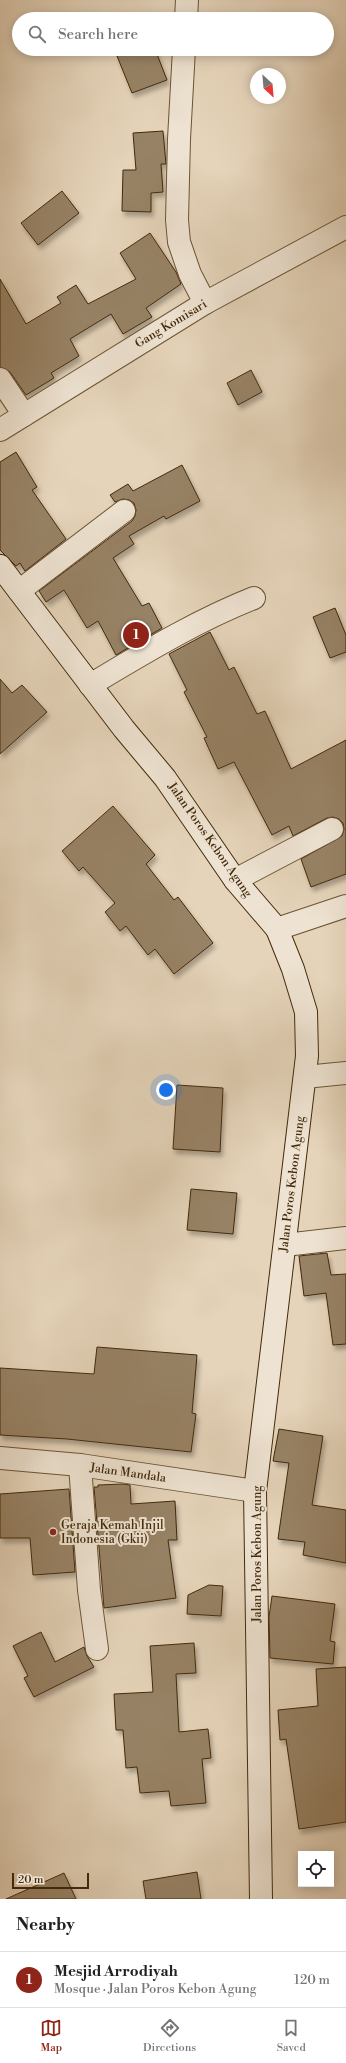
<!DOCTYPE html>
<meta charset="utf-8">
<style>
body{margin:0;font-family:"Libre Bodoni",serif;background:#f2f2f2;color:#202124}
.controls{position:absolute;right:12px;bottom:12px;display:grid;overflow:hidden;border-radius:0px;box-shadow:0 2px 10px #0003}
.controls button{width:36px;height:36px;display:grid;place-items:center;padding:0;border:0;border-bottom:1px solid #e0e0e0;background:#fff;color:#202124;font:20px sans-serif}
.compass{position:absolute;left:250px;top:68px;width:36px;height:36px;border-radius:50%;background:#fff;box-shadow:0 2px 10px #0003;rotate:154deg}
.scale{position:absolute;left:12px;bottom:10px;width:77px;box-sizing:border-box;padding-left:4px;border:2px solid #432a09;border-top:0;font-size:11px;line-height:14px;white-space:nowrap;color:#432a09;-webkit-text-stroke:3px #eee3d2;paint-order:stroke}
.you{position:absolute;left:166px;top:1090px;width:14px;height:14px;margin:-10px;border:3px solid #fff;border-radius:50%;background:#1a73e8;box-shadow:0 0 0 6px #1a73e833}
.badge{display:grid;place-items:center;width:26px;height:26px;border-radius:50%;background:#8f2418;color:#fff;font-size:13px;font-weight:700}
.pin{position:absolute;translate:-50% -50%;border:2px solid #fff;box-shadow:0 1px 4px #0006}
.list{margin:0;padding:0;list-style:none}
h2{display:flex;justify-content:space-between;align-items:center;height:52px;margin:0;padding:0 16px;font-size:17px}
h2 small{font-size:13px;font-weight:400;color:#757577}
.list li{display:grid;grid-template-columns:26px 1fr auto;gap:12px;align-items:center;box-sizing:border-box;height:56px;padding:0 16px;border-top:1px solid #e0e0e0}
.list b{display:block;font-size:15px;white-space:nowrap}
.list p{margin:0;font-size:13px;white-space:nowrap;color:#757577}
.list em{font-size:13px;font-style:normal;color:#757577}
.icon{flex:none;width:22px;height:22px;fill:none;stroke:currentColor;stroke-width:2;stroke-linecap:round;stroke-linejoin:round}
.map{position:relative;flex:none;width:346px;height:1899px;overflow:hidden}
.search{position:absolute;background:#fff;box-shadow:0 2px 10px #0003;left:12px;right:12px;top:12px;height:44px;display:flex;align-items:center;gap:10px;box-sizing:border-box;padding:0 14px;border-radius:22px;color:#757577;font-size:15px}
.sheet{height:108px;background:#fff}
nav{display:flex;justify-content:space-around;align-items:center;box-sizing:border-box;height:56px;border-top:1px solid #e0e0e0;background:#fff;font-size:11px;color:#757577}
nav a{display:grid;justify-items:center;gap:2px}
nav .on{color:#8f2418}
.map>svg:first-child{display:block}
</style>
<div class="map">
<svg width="346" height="1899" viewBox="0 0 346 1899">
<defs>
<filter id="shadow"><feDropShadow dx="2.5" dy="4.5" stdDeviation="2" flood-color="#0004"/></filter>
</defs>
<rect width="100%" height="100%" fill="#e5d4ba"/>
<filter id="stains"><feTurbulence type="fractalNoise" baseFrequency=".005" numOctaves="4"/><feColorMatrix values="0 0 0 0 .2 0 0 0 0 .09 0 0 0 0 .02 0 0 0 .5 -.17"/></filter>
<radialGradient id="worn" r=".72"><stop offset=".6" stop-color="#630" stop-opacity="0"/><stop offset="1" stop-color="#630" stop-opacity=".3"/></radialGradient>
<g fill="#978265" stroke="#432a09" filter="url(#shadow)">
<path d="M135,49H155L167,80L132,93L117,56Z"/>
<path d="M163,131L166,164H161L163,192L151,193V212L122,211L123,170H136L133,133Z"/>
<path d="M62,191L79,213L38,245L21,223Z"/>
<path d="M150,233L176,272L181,284L146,308L152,317L123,334L111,314L70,339L79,356L51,373L54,378L26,395L10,372L0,367V279L26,324L61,303L57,297L76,285L88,304L136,279L120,253Z"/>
<path d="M251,370L262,392L238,405L227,383Z"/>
<path d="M16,452L37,487L32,490L66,539L25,571L20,563L16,566L0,550V462Z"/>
<path d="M182,465L200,501L166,519L164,516L129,536L134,544L113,558L142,606L149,603L162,628L116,655L98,621L87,628L64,590L46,602L39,591L132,521L135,516L136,510L134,503L129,500L123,499L115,502L110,495L128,484L133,491Z"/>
<path d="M335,608L346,635V652L330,658L313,617Z"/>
<path d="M210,632L229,670L234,667L257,714L265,711L291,769L346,740V874L311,887L301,859L342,836L344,829L343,823L339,819L333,817L327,818L293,836L289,826L272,835L234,762L218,769L204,738L207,737L184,692L187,690L169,654Z"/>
<path d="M0,679L12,693L22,685L47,712L0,754Z"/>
<path d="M113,806L155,855L146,864L174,900L178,897L213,943L174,974L155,949L148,955L126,926L120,931L105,912L115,903L83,867L79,871L62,851Z"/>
<path d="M177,1085L223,1088L220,1152L173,1149Z"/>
<path d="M191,1189L237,1193L233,1234L187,1230Z"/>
<path d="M327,1253L331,1275L346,1274V1344L333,1345L326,1293L304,1296L299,1256Z"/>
<path d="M97,1347L197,1355L192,1413L196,1414L191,1452L67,1439L0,1435V1368L94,1374Z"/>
<path d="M279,1429L323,1436L312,1505L346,1510V1563L303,1555L305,1542L278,1539L289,1463L273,1461Z"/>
<path d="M123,1484L130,1485L131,1504L175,1501L177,1540H168L176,1598L104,1608L94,1487H98V1485Z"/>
<path d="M69,1489L75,1572L33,1575L30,1538H0V1494Z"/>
<path d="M209,1585L223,1586L221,1616L187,1614L188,1595Z"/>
<path d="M272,1596L335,1604L330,1641L335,1642L333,1664L270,1658L269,1617Z"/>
<path d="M41,1632L55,1662L84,1647L87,1656L94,1667L34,1697L24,1678L28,1676L13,1646Z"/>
<path d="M194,1643L196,1673L176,1674L179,1732L208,1729L211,1758L202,1759L206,1803L171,1806L169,1791L140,1793L137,1767L126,1768L123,1730H116L114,1694L153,1692L150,1646Z"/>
<path d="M346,1667V1822L299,1829L286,1739L280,1740L278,1710L318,1706L316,1669Z"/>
<path d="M197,1872L201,1899H146L143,1881Z"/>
<path d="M64,1873L76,1899H6Z"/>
</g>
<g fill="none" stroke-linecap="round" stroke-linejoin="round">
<defs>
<g id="minor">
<path d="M186,19L187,0"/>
<path d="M184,49L179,139L177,220L179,242L190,274L205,303"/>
<path d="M0,379L24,415"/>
<path d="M0,430L205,303L346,227"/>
<path d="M19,591L124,511"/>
<path d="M90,685C144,653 196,621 254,598"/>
<path d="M235,880L332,829"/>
<path d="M277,929L346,906"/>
<path d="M305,1077L346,1073"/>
<path d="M285,1245L346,1238"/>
<path d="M0,1458L80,1465L255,1491"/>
<path d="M80,1465L89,1590L97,1649"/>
</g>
<path id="secondary" d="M0,566L124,729L165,778L235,880L277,929L293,969L306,1012L307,1056L255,1491L261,1899"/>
</defs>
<use href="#minor" stroke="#6c5435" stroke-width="24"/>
<use href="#secondary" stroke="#432a09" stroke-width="24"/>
<use href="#minor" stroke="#eee3d2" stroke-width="22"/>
<use href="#secondary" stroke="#eee3d2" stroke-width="22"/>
</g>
<circle fill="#8f2418" stroke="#eee3d2" stroke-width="1.5" cx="53" cy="1532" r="4"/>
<g text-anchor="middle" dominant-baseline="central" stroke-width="4" stroke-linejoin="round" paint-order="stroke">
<g font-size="12" fill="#432a09" stroke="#eee3d2">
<text transform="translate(171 324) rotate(-31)">Gang Komisari</text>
<text transform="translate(210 840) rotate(55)">Jalan Poros Kebon Agung</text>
<text transform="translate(292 1184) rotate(-83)">Jalan Poros Kebon Agung</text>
<text transform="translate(128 1473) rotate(8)">Jalan Mandala</text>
<text transform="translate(257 1554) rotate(-90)">Jalan Poros Kebon Agung</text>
</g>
<g font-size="12" fill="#432a09" stroke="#eee3d2" text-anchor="start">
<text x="61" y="1525">Geraja Kemah Injil<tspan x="61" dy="14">Indonesia (Gkii)</tspan></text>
</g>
</g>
<rect width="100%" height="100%" filter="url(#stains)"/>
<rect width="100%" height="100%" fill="url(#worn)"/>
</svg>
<div class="controls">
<button><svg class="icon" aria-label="locate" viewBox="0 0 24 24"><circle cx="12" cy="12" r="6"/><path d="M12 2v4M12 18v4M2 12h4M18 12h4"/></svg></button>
</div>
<svg class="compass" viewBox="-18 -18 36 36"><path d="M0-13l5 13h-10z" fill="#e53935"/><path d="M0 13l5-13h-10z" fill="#757577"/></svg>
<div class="scale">20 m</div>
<div class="you"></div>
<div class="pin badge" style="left:136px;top:635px">1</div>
<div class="search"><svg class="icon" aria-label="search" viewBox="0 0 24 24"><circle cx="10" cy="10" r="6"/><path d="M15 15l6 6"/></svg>Search here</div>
</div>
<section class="sheet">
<h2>Nearby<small></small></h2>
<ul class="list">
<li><span class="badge">1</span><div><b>Mesjid Arrodiyah</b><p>Mosque · Jalan Poros Kebon Agung</p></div><em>120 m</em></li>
</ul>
</section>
<nav>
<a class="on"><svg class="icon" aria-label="map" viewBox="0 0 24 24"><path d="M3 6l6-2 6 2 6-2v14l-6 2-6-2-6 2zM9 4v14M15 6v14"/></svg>Map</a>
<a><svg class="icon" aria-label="directions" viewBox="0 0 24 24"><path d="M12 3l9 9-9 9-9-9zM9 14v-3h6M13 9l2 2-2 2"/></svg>Directions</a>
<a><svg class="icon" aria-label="saved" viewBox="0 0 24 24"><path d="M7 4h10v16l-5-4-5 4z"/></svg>Saved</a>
</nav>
